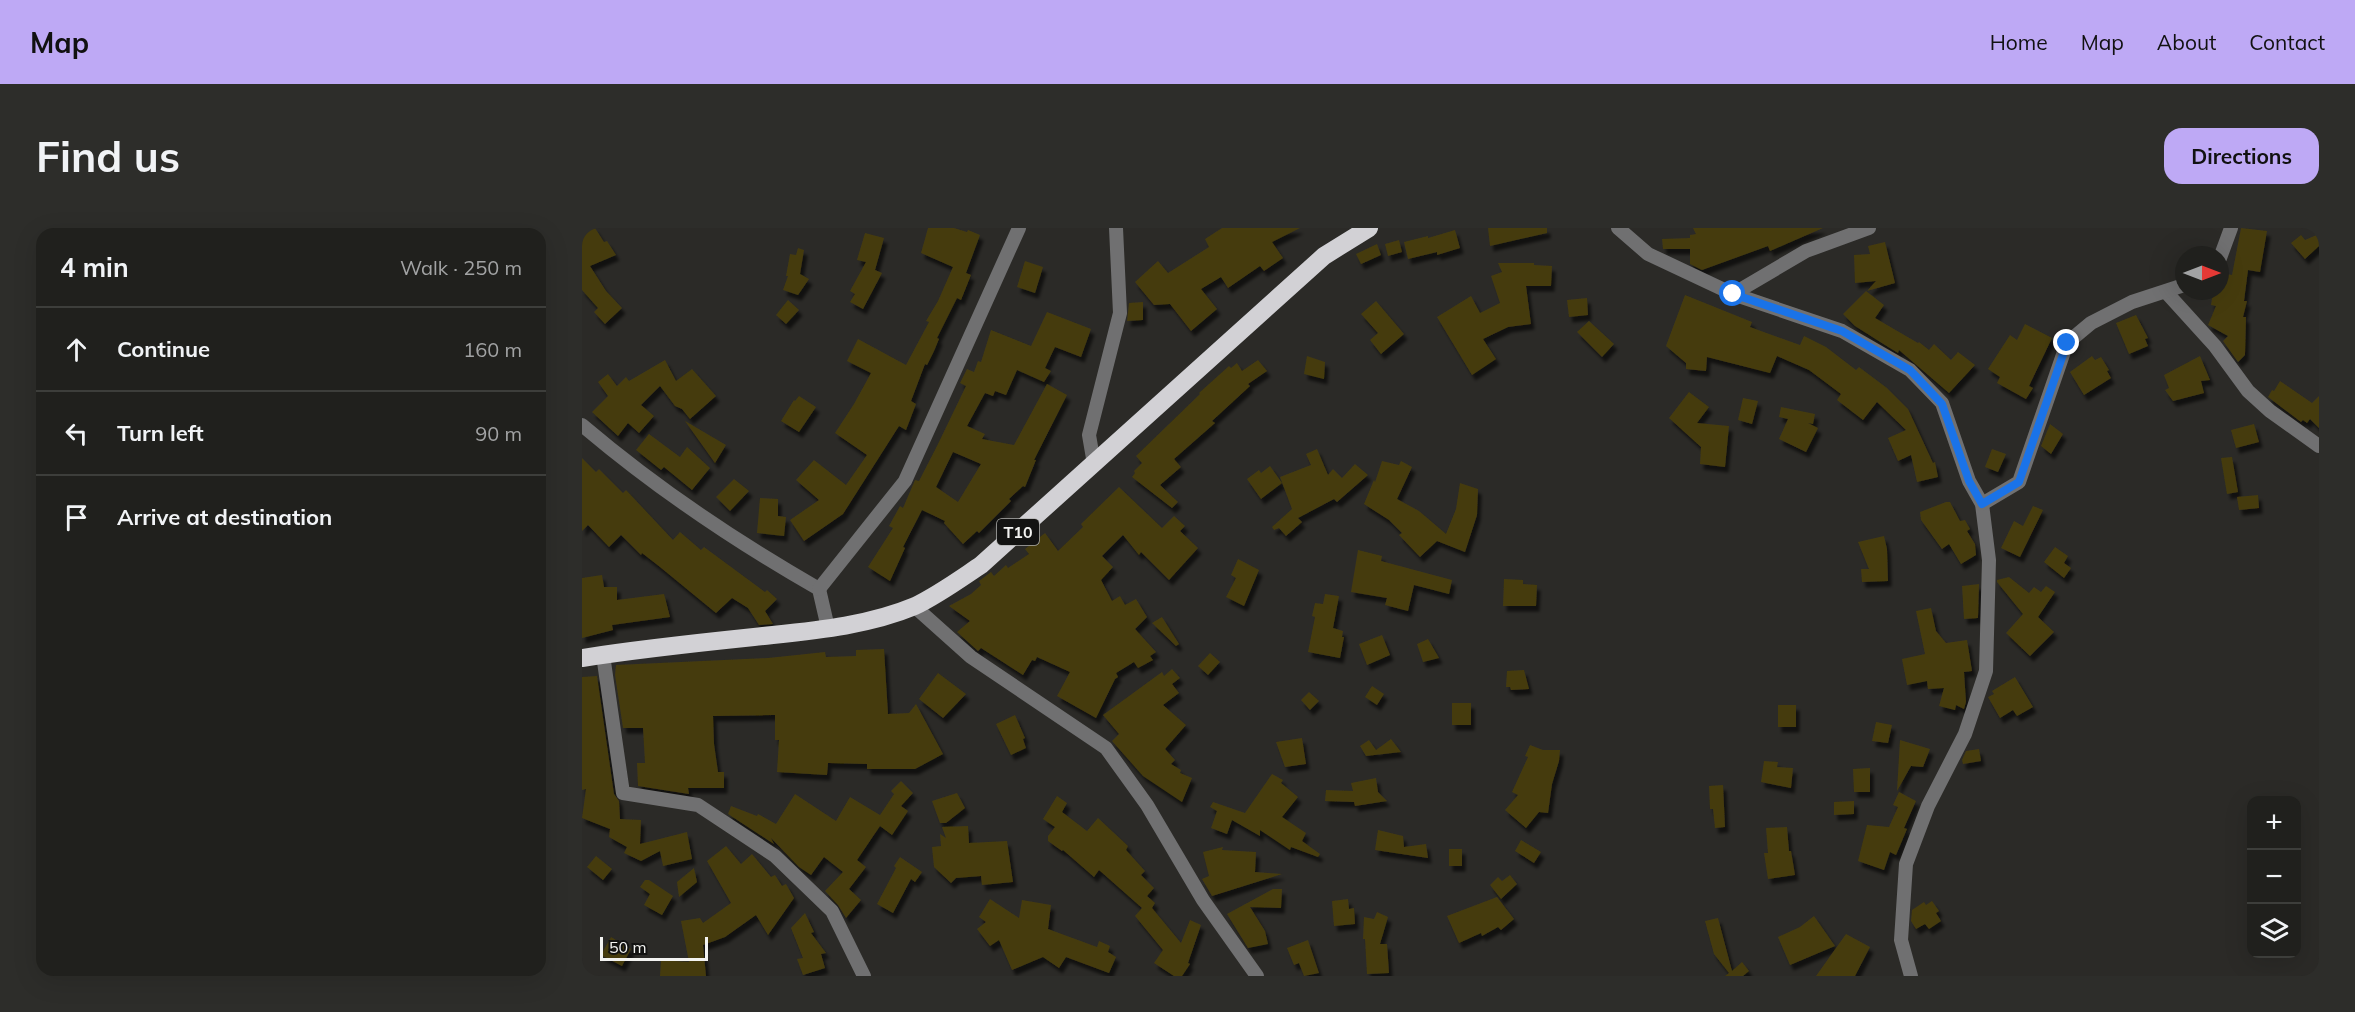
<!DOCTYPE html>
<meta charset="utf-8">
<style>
body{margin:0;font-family:Mulish,sans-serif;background:#2d2d2a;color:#f1f3f6}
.controls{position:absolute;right:18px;bottom:18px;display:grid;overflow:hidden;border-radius:12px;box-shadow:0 6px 24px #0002}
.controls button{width:54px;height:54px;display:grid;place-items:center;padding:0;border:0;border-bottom:2px solid #3d3e3b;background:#20201d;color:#f1f3f6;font:30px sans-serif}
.compass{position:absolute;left:1593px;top:18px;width:54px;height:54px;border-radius:50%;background:#20201d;box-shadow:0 6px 24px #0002;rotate:90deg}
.scale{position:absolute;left:18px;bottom:15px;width:108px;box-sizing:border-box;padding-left:6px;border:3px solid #f3f3f1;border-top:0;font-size:16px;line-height:21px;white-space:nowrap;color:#f3f3f1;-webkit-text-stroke:4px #131312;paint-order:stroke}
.stop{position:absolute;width:18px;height:18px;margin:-14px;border:4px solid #1a73e8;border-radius:50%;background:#fff}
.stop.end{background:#1a73e8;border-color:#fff;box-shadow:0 2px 6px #0008}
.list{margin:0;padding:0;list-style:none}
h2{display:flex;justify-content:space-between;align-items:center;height:78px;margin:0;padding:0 24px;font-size:26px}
h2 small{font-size:20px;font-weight:400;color:#a2a3a4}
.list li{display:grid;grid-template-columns:39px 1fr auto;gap:18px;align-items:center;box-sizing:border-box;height:84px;padding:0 24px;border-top:2px solid #3d3e3b}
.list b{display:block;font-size:22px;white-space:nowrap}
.list em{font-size:20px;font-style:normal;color:#a2a3a4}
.icon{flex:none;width:33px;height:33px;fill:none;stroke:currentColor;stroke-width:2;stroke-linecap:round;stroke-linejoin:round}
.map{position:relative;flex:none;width:1737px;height:748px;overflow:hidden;border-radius:18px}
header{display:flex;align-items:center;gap:36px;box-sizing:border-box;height:84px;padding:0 30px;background:#bea9f5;color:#111}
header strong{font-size:28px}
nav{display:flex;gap:33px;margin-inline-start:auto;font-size:21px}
.intro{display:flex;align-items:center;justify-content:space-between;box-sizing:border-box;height:144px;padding:0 36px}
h1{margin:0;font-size:42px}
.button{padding:15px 27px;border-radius:18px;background:#bea9f5;color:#111;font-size:21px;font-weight:700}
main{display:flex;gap:36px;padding:0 36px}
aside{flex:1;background:#20201d;border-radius:18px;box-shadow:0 6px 24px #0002}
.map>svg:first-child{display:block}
</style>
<header>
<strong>Map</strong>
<nav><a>Home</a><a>Map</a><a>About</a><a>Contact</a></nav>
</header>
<div class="intro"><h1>Find us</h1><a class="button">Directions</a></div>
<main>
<aside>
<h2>4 min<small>Walk · 250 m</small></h2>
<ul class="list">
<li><svg class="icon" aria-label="ahead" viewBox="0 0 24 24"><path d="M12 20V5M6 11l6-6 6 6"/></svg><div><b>Continue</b></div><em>160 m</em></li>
<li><svg class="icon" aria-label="left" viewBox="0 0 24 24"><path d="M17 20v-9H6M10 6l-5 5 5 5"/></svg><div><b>Turn left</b></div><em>90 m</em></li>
<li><svg class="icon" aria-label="arrive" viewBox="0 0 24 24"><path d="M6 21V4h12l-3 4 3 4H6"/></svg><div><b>Arrive at destination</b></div></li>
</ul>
</aside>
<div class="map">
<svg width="1737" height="748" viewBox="0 0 1737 748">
<defs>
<filter id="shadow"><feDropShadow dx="3.5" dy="5.5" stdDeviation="1.5" flood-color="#0009"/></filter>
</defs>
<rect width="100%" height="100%" fill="#2b2a27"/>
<g fill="#453b11" fill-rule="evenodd" filter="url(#shadow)">
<path d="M0,0H13L22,14L25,13L34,27L8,38L24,63L40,80L23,96L12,84L16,80L0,62Z"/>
<path d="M346,0H372L385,4L386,2L398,7L384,45L389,47L379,72L375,70L355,110L357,111L352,123L345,137L343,136L329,173L334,176L324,202L317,198L261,286L222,313L208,292L237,272L214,252L232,232L264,257L285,227L253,205L272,176L289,145L265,133L276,111L324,137L347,94L344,93L356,73L371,39L339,25Z"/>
<path d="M640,0H718L690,14L701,30L682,43L678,38L646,60L639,49L619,61L635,81L609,103L588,76L572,77L553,54L576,33L586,45L627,19L623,11Z"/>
<path d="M906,0H965V5L908,18Z"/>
<path d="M1111,0H1241L1188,23L1186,18L1120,42L1108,36V21H1081L1080,11L1108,10V7L1114,6Z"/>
<path d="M1659,0L1685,3L1678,44L1666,42L1662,73H1665L1661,89H1664L1663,127L1656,134L1641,113L1646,108L1626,97L1634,78L1629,77L1631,63H1638V45L1650,47Z"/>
<path d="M873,2L878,20L855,27V24L826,31L822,14L846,8V10Z"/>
<path d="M283,5L302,10L293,42L300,45L281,81L268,74L273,66L268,63L284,34L275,32Z"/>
<path d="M1737,6V18L1723,31L1709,15L1719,7L1723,12Z"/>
<path d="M817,12L820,24L806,28L803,16Z"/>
<path d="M1303,14L1313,55L1285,63L1294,53L1273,55L1272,27L1288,26L1286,18Z"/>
<path d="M795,16L799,27L779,36L774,26Z"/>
<path d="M216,20L222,22L218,46L227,51L216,67L201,62L206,48H204L208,26L214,27Z"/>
<path d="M443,33L461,39L453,65L435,59Z"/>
<path d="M916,35H952V37L970,38L969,58H944L949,96L926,99L901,111L914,131L890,147L855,89L889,68L898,85L918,75L909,48L920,44Z"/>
<path d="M1284,63L1302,77L1293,90L1336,115L1337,114L1347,122L1352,116L1369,132L1376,124L1393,137L1367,165L1317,122L1316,125L1303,117L1273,98L1261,86Z"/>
<path d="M1103,67L1170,94L1168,99L1218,117L1222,108L1244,119L1274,142L1277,139L1305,160L1326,181L1351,235L1353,234L1356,249L1335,254L1329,227L1316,233L1306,210L1324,202L1295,174L1281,192L1255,172L1259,166L1227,142L1195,128L1188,145L1125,129L1124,143L1104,141V135L1084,118Z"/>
<path d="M1005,70L1006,87L987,89L985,72Z"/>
<path d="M206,72L217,82L204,96L194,87Z"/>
<path d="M794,73L822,106L799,126L788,112L796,105L779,86Z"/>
<path d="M561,74V92L545,93L547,75Z"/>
<path d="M465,84L509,101L499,129L473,119L463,140L469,143L462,154L435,142L424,167L413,163L411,168L403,165L385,198L403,206L400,211L432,217L465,156L485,167L452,232H454L443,259L441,258L427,271L429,273L397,305L395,303L381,316L362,295L363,293L340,282L321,319L323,320L308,353L286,339L311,300L307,298L318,278L321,280L333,252L337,253L355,218L384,158L378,155L385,141L392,144L396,133L399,134L409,102L449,118ZM371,224L399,236L376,274L354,259Z"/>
<path d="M1554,87L1566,110L1563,111L1566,118L1547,126L1534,95Z"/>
<path d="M1007,93L1032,116L1020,129L995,104Z"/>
<path d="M1443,96L1470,110L1447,158L1451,160L1444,171L1415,155L1418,149L1406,141L1428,107L1435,112Z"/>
<path d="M725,128L743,134L742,151L722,146Z"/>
<path d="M1510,128L1513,132L1519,129L1527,142L1525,143L1529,150L1502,167L1488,144Z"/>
<path d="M1618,128L1628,152L1619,153L1622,165L1591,173L1583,162L1587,160L1582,147Z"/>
<path d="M83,132L94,153L110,141L134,168L108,191L100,181L93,178L78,158L59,177L72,188L57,205L46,195L36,208L10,184L26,168L16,154L26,146L35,158L44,149L47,153Z"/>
<path d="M676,132L685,143L666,156L668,158L630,193L633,195L592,231L599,239L578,257L596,274L590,280L550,249L553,245L552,243L560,235L554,228L618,166L617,165L647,138L649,140L655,135L660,143Z"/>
<path d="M1698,153L1730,175L1737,168V200L1728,191L1725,195L1721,192L1719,194L1686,169L1690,162L1692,163Z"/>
<path d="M1107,164L1127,179L1115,195L1147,198L1143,239L1118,236L1119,219L1087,190Z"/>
<path d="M217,168L234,179L217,204L199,193L212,172L213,173Z"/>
<path d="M1161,170L1176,173L1170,196L1156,192Z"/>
<path d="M1199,179L1233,186L1231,196L1226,195L1236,200L1224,224L1197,211L1206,191L1197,189Z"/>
<path d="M103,193L144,217L133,235Z"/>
<path d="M1468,196L1481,206L1469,226L1459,218Z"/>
<path d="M1672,196L1677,214L1654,220L1649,202Z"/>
<path d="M67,206L98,229L105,219L128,240L110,262L82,239L79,242L54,222Z"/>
<path d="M735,221L746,247L751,241L760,250L773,236L786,247L755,274L752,271L716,290L720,294L704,308L697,300L692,302L690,299L710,281L698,249L729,237L724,226Z"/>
<path d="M1410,221L1424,226L1416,244L1403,239Z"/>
<path d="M1650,229L1656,264L1645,266L1639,230Z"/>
<path d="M0,230L14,244L17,241L41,265L44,262L91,312L98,304L119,322L122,319L183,364L185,362L195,371L183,383L191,396L177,397L166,380L150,370L134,385L78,339L60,325L59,327L39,307L27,319L6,297L0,303Z"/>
<path d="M800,233L817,237L819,233L830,239L815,271L837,283L864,306L874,281L878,255L896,261L895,287L883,324L855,313L838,329L817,307L820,305L807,292L782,276L792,252L793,254Z"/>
<path d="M688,238L700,255L679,271L665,251L677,242L679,245Z"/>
<path d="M152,251L167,263L148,283L134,269Z"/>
<path d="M537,259L580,300L592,288L603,298L598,303L616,320L587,352L559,324L557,327L541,307L520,328L531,339L519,352L530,373L538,368L543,377L554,371L565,389L553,401L574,424L568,428L571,432L556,440L552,434L534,445L536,449L533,451L514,490L475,468L488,444L455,429L453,433L450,432L441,447L399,420L396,423L375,404L388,393L367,378L389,366L399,357L397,353L409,344L412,348L424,337L426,340L447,326L443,321L463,305L476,323L501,299L499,296Z"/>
<path d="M1676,267L1677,280L1657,282L1655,269Z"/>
<path d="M178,270L196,271V288L204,289L202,308L175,305Z"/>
<path d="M1364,274H1368L1378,293L1383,292L1388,301L1385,303L1393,316L1394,327L1379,336L1367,316L1360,321L1339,292L1338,284Z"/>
<path d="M1451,278L1461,282L1438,329L1419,320L1432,293L1441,298Z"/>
<path d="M1302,308L1305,321L1306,353L1280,354L1279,341H1287L1276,314Z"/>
<path d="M1473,319L1486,328L1482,335L1489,340L1482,350L1462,334Z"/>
<path d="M776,322L800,328L799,333L870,352L867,366L832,357L826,383L803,377L805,370L769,364Z"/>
<path d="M656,331L677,342L662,378L644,369L654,350L649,347Z"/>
<path d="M20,347L22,359H35V372L82,366L88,389L30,397L31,402L0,410V350Z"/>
<path d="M1427,349L1447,365L1452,359L1459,364L1464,358L1473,364L1456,389L1472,404L1448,428L1424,405L1441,386L1415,354V352Z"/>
<path d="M922,351L941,352V356L955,357L954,378H921Z"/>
<path d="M1397,356L1396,390L1382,391L1380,358Z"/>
<path d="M743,366L757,368L751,400L761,403L760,409H762L758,430L726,424L733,389L730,388L733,375L741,376Z"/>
<path d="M1349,380L1354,403L1364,415L1385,412L1390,443L1382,444L1384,474L1382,481L1374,477L1373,482L1357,478L1362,460L1346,461L1345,453L1325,457L1320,431L1343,426L1334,383Z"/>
<path d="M580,389L597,416L594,418L570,395Z"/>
<path d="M800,407L808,427L785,437L777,416Z"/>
<path d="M846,411L857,430L841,434L835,416Z"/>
<path d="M302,421L306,486L327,485L334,476L361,526L333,541H285V536L246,535L245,547L195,544L197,512H193V487L131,488L132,516L136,544H142V560H106L107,566L56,558L55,535H63L61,500H41L33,447L34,437L186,430L243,424L244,429L274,428V422Z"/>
<path d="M628,425L638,434L626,447L616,438Z"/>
<path d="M590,441L598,450L590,456L597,465L581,477L604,497L583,521L593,532L589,536L599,542L598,545L610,550L600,574L561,548L530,513L537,506L521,487L580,444L582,448Z"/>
<path d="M942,442L947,461L929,462L928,459H924L925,443Z"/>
<path d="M356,445L384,466L361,490L337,471Z"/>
<path d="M15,448L32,566L37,573L38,591L59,592L58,616L105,604L110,631L81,638L78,623L59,633L42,625L45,619L27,609L28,601L0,590L4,561L0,562V449Z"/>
<path d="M1433,449L1451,479L1435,488L1431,482L1418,490L1406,469L1412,466L1410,463Z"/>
<path d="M790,458L802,466L795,477L783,469Z"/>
<path d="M727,464L737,473L728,482L719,472Z"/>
<rect x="870" y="475" width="19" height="22"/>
<rect x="1196" y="477" width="18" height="22"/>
<path d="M433,487L443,510L441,511L444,520L429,527L414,496Z"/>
<path d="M1294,494L1310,497L1306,515L1290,513Z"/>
<path d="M720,510L724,536L703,539L694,514Z"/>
<path d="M809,511L819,524L784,528L778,518L787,512L794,522Z"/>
<path d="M1318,512L1348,521L1341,539L1329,538L1315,563Z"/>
<path d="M948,517L961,522H978L977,533L970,556L966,585L957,584L944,600L923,582L936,567L930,564L946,529L943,528Z"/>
<path d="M1397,521L1399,533L1381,536L1380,532L1384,523Z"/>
<path d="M1182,533L1196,534L1195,539L1211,540L1209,560L1179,554Z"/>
<path d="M1288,540V564H1272L1271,541Z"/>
<path d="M690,546L701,552L699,555L716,569L700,589L724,605L720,613L738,626L736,629L709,619L708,622L678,602V608L650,592L645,606L629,600L635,583L628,579L631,574L663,585Z"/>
<path d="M794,550L796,564L805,573L773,578L772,574L743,573L744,562L771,563L769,555Z"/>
<path d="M319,553L331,565L319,578L326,583L310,607L298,598L275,632L284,639L267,661L279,672L264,690L256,677L243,663L261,644L242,629L229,647L217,639L189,610L192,616L146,586L149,578L175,588L176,586L194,596L213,566L254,593L268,569L298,587L312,566L309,563Z"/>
<path d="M1141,557L1143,599L1133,600L1131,581H1128L1127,558Z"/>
<path d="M1317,564L1334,573L1322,600L1325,601L1314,627L1308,624L1302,642L1276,633L1285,597L1307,599L1316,579L1311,577Z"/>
<path d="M375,565L383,580L364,595H358L350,573Z"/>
<path d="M475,568L485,575L480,584L505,603L516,590L546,618L544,622L563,643L559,647L572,660L565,668L573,675L570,680L599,715L608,692L619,697L606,735L608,736L600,748H592L572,735L581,722L553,688L560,680L517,642L512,649L481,622L480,623L466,613V608L473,599L461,591Z"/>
<path d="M1272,573V586L1252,587V574Z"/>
<path d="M386,598L387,615L425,613L431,654L400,657L399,648L374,650L369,655L352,639L350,619L359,618L358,606L364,610L360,599Z"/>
<path d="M1205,599L1207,623H1209L1213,647L1186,651L1182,625H1186L1184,600Z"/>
<path d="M796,602L821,608L822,619L844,616L846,630L793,622Z"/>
<path d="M939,612L959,624L952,635L933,623Z"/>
<path d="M144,618L159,636L170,626L189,649L193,647L200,658L204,656L212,670L186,707L174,687L143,709L121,717L124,748H78L79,732L107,734L99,693L118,690L121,695L149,675L125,633Z"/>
<path d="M641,619L640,622L674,624L673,644L700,646L630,668L620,651L627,648L621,624Z"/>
<rect x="867" y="621" width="13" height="17"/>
<path d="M14,628L30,641L21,652L5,639Z"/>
<path d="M318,629L340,644L333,654L329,651L311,685L295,676L314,640L312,638Z"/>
<path d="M112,640L115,654L97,669L95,654Z"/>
<path d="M928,647L935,656L919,671L908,657L916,649L920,653Z"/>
<path d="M63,652H67L91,668L80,687L62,677L68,666L58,659Z"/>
<path d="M691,661H700L699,680L668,679L683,703L686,716L666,720L645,686Z"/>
<path d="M915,669L932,691L919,702L916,699L900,708L899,705L877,715L865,688Z"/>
<path d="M408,671L437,690L440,672L469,677L466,701L515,719L517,713L528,718L526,724L534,729L527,745L484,729L477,740L461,729L430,742L417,712L408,718L395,701L404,694L397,689Z"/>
<path d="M766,671L767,681L772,680L773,696L752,698L750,673Z"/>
<path d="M1350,673L1357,683L1354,685L1359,693L1347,701L1343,696L1334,701L1329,693L1330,682L1342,674L1344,677Z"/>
<path d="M795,684L806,689L798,716H805L807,745L785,746L783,711H781L782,689L792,691Z"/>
<path d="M223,685L232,704L229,705L244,725L239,726L243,740L221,747L215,731L221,730L209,700Z"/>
<path d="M1232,688L1253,718L1208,737L1196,709L1218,699Z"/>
<path d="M1136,690L1150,743L1160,734L1167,743L1161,748H1143L1147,745L1132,726L1123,693Z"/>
<path d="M1264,706L1288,719L1273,748H1234Z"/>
<path d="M29,709L49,721L40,738L19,727Z"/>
<path d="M726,712L737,745L722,748L717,735L712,737L705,720Z"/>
</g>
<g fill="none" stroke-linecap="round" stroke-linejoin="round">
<g stroke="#707071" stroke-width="14">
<path d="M1036,0L1066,26L1151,66L1260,103L1328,142L1360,175L1387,253L1400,276L1407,332L1404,443L1383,506L1346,578L1324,636L1319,712L1329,748"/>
<path d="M1638,30L1649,0"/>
<path d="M1584,64L1633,118L1666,163L1688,183L1737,218"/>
<path d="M1151,66L1224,23L1287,0"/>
<path d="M0,197C73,259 153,313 237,361L246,400"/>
<path d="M512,236L507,207L538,85L534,0"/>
<path d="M1400,276L1437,254L1485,115L1509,95L1550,74L1602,57"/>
<path d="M237,361L323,253L437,0"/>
<path d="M332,378L389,429L524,520L565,577L621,672L675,748"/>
<path d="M21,427L41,565L116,577L193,628L250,683L282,748"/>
</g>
<path stroke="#d2d1d5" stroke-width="18" d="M0,430C57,421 114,415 172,409C226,403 283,399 333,378C356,367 378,351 399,337L742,28L787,0"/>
</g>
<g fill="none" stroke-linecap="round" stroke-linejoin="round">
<path stroke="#1a73e8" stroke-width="8" d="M1151,66L1260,103L1328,142L1360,176L1387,253L1400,276L1437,254L1485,115"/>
</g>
<g text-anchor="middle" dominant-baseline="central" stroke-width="6" stroke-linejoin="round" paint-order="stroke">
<rect fill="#131312" stroke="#b0b0ae" stroke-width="1.5" x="415" y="291" width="42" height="26" rx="4.5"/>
<g font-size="16" font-weight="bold" fill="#f3f3f1">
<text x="436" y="304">T10</text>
</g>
</g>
</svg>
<div class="controls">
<button>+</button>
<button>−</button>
<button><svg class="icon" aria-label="layers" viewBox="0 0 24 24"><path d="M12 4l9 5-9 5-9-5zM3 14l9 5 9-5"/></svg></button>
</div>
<svg class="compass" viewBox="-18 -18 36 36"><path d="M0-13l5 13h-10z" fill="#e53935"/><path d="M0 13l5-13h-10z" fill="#a2a3a4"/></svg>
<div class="scale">50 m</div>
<div class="stop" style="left:1151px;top:66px"></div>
<div class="stop end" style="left:1485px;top:115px"></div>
</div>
</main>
